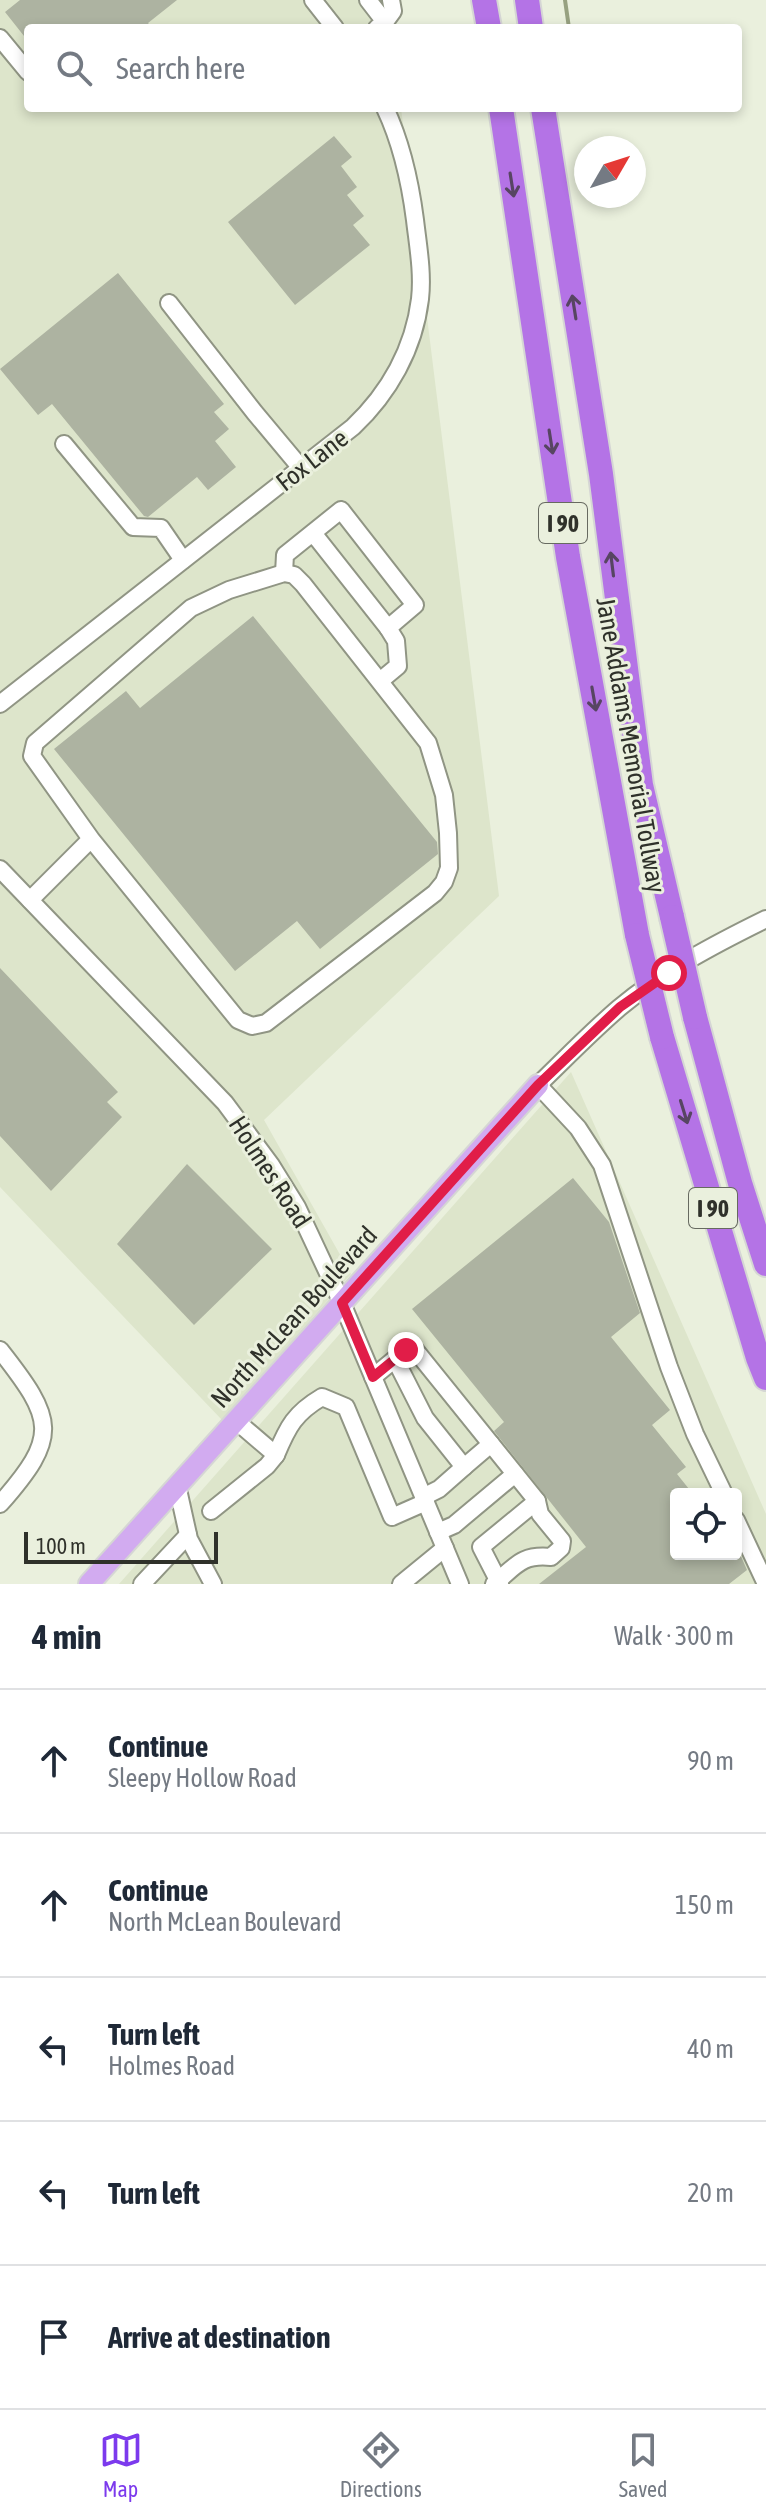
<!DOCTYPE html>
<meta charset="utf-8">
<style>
body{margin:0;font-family:"Asap Condensed",sans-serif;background:#f6f6f7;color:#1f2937}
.controls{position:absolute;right:24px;bottom:24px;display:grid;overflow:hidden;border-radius:8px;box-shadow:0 4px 12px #0003}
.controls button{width:72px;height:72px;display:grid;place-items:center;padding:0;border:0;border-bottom:2px solid #e0e1e3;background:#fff;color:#1f2937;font:40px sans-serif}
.compass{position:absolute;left:574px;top:136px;width:72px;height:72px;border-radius:50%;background:#fff;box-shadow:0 4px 12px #0003;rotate:51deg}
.scale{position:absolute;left:24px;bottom:20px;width:194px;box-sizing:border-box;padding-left:8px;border:4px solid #2f312a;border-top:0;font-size:22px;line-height:28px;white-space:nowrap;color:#2f312a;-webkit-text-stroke:6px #eaf0dd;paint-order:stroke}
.stop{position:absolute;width:24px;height:24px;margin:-18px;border:6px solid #e11d48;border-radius:50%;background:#fff}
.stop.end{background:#e11d48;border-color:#fff;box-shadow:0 2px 8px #0008}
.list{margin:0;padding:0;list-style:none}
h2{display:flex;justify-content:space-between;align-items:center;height:104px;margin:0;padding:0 32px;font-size:34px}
h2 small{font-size:26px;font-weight:400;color:#747a83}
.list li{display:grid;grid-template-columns:52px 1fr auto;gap:24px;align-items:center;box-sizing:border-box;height:144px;padding:0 32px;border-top:2px solid #e0e1e3}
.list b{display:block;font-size:30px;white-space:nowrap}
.list p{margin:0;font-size:26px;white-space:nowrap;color:#747a83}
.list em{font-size:26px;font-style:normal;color:#747a83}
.icon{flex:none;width:44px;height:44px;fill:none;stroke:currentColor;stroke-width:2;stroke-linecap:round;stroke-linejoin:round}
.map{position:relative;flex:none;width:766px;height:1584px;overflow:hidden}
.search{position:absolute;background:#fff;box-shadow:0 4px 12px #0003;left:24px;right:24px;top:24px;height:88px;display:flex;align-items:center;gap:20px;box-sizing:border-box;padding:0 28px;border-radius:8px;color:#747a83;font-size:30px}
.sheet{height:824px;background:#fff}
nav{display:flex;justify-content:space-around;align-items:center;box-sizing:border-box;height:112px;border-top:2px solid #e0e1e3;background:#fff;font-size:22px;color:#747a83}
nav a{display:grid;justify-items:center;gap:4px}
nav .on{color:#7c3aed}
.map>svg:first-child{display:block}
</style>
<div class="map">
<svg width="766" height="1584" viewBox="0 0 766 1584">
<rect width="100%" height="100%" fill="#eaf0dd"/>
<g fill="#dde5cb" fill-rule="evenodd">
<path d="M0,0H388L391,28H28V108H401L499,896L264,1120L351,1274L222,1420L0,1187Z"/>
<path d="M571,1072L766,1514V1584H119ZM676,1494H736V1554H676Z"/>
</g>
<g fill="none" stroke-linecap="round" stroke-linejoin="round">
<path stroke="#97a180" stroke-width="4" d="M565,0L569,28"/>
</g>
<g fill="#adb3a1">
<path d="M20,0H177L148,23L152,28H28V41L5,12Z"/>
<path d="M334,136L352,157L341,166L357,187L347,195L364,216L353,225L370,245L295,305L228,222Z"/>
<path d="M118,273L224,404L214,412L229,429L215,441L236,467L208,490L197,477L148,517L144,516L52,404L38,415L0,369Z"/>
<path d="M253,616L437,842L438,854L320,949L297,921L235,971L54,749L126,691L140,708Z"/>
<path d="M0,968L118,1092L107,1102L122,1117L51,1191L0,1136Z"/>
<path d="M187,1164L272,1249L194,1325L117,1244Z"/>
<path d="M573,1178L609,1222L640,1313L611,1337L670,1410L652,1425L686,1467L677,1474L693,1494H676V1554H740L747,1570L729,1584H539L586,1547L494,1431L504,1422L412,1309Z"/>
</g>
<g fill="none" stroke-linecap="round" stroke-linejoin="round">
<defs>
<g id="minor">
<path d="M313,0L335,28"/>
<path d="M368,0L385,22"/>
<path d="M377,28L385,22L393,11L391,0"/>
<path d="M0,38L28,72"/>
<path d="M169,303L255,413L301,468"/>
<path d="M64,444L133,527L161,528L183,560"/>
<path d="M284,573L285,555L341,510L415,605L388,628L313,533"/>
<path d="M380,681L398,666L396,641L388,628"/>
<path d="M0,704L353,427C389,393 414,349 420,299C423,273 418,246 415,220C410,181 402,144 385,108"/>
<path d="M0,869L225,1103L271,1165L297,1207L342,1303L460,1584"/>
<path d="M30,900L91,839L32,756L35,743L191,608L229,590L284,573L294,575L303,584L428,743L444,795L448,833L449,868L444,882L435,893L266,1023L252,1026L238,1020L91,839"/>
<path d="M0,1350C55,1420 60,1436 0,1504"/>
<path d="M395,1359L425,1418L464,1467L439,1489L423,1497"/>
<path d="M373,1377L406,1350L411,1348L416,1351L537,1501L540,1514L562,1541L561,1548L551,1557C521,1554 516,1566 494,1584"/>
<path d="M276,1455C288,1426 295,1413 322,1397L346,1407L392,1517L426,1502"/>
<path d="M464,1467L491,1444"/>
<path d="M177,1485L189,1539L213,1584"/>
<path d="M724,1494L695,1434L669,1367L602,1165L578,1128L538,1085C565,1059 591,1032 619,1008C662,972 715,944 766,919"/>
<path d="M211,1511L267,1466L276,1455L235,1420"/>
<path d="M736,1520L766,1584"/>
<path d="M438,1532L454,1525L515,1474"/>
<path d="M142,1584L188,1535"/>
<path d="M401,1584L445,1548"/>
<path d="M500,1584L481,1547L537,1501"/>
</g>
<path id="major" d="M89,1584L538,1085"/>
<g id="highway">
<path d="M484,0L489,28"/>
<path d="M527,0L531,28"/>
<path d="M501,108L568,557L637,935"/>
<path d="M543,108L601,474L641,785L672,917"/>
<path d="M695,1017L740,1183L766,1264"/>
<path d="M662,1037L758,1358L766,1378"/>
</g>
</defs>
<use href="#minor" stroke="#909584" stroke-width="20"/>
<use href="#major" stroke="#d5d6d4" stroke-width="24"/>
<use href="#highway" stroke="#d5d6d4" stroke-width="28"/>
<use href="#minor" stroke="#fff" stroke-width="16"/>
<use href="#major" stroke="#d2abf0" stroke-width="20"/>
<use href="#highway" stroke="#b473e6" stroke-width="24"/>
<defs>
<g id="highway-bridge">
<path d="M672,917L695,1017"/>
<path d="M637,935L662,1037"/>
</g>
</defs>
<use href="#highway-bridge" stroke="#d5d6d4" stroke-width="28" stroke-linecap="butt"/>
<use href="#highway-bridge" stroke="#b473e6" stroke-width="24"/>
</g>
<defs><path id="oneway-shaft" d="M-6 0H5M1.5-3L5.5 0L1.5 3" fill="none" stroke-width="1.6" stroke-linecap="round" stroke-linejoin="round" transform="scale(2)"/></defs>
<g stroke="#574562">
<use href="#oneway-shaft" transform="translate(512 185) rotate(81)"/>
<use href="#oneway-shaft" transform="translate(574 307) rotate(-99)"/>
<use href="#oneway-shaft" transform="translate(551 442) rotate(81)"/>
<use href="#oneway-shaft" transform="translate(612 564) rotate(-97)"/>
<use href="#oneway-shaft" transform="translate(594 699) rotate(80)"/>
<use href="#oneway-shaft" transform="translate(684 1112) rotate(73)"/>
</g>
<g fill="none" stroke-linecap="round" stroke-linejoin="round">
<path stroke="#e11d48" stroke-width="10" d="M406,1350L373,1377L342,1303L538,1085L620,1007L669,973"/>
</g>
<g text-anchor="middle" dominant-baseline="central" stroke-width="6" stroke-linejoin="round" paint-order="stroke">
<g fill="#eaf0dd" stroke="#676a60" stroke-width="2">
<rect x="539" y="503" width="48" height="40" rx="6"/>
<rect x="689" y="1188" width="48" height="40" rx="6"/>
</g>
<g font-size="24" font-weight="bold" fill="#2f312a">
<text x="563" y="523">I 90</text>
<text x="713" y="1208">I 90</text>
</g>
<g font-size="26" fill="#2f312a" stroke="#eaf0dd">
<text transform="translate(312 460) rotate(-38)">Fox Lane</text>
<text transform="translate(631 745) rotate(80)">Jane Addams Memorial Tollway</text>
<text transform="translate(270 1172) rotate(57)">Holmes Road</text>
<text transform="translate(294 1317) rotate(-48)">North McLean Boulevard</text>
</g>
</g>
</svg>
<div class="controls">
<button><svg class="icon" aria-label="locate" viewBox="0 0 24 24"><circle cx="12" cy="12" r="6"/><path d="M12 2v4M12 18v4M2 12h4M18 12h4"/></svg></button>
</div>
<svg class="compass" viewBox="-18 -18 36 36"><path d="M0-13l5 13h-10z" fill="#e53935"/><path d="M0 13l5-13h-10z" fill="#747a83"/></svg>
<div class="scale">100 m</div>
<div class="stop" style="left:669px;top:973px"></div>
<div class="stop end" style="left:406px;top:1350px"></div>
<div class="search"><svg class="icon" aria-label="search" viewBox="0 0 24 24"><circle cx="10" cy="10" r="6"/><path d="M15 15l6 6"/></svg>Search here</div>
</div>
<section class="sheet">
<h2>4 min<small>Walk · 300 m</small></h2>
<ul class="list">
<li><svg class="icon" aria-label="ahead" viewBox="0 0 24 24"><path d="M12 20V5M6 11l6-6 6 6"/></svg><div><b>Continue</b><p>Sleepy Hollow Road</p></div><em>90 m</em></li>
<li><svg class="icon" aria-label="ahead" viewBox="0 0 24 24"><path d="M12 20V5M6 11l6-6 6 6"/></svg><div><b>Continue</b><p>North McLean Boulevard</p></div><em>150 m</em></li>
<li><svg class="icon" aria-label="left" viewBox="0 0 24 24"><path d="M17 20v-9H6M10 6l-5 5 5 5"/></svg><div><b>Turn left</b><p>Holmes Road</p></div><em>40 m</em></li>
<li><svg class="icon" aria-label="left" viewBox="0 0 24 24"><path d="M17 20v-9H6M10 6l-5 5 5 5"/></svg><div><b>Turn left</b></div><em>20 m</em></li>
<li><svg class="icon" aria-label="arrive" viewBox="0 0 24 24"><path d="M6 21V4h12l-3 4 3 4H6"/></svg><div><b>Arrive at destination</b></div></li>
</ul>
</section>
<nav>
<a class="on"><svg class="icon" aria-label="map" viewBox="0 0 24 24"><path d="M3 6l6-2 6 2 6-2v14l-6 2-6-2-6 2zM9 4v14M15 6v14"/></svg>Map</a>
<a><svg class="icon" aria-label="directions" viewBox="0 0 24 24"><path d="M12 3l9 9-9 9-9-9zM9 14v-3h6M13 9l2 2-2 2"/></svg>Directions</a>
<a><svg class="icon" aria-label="saved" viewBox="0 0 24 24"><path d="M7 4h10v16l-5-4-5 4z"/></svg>Saved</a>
</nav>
